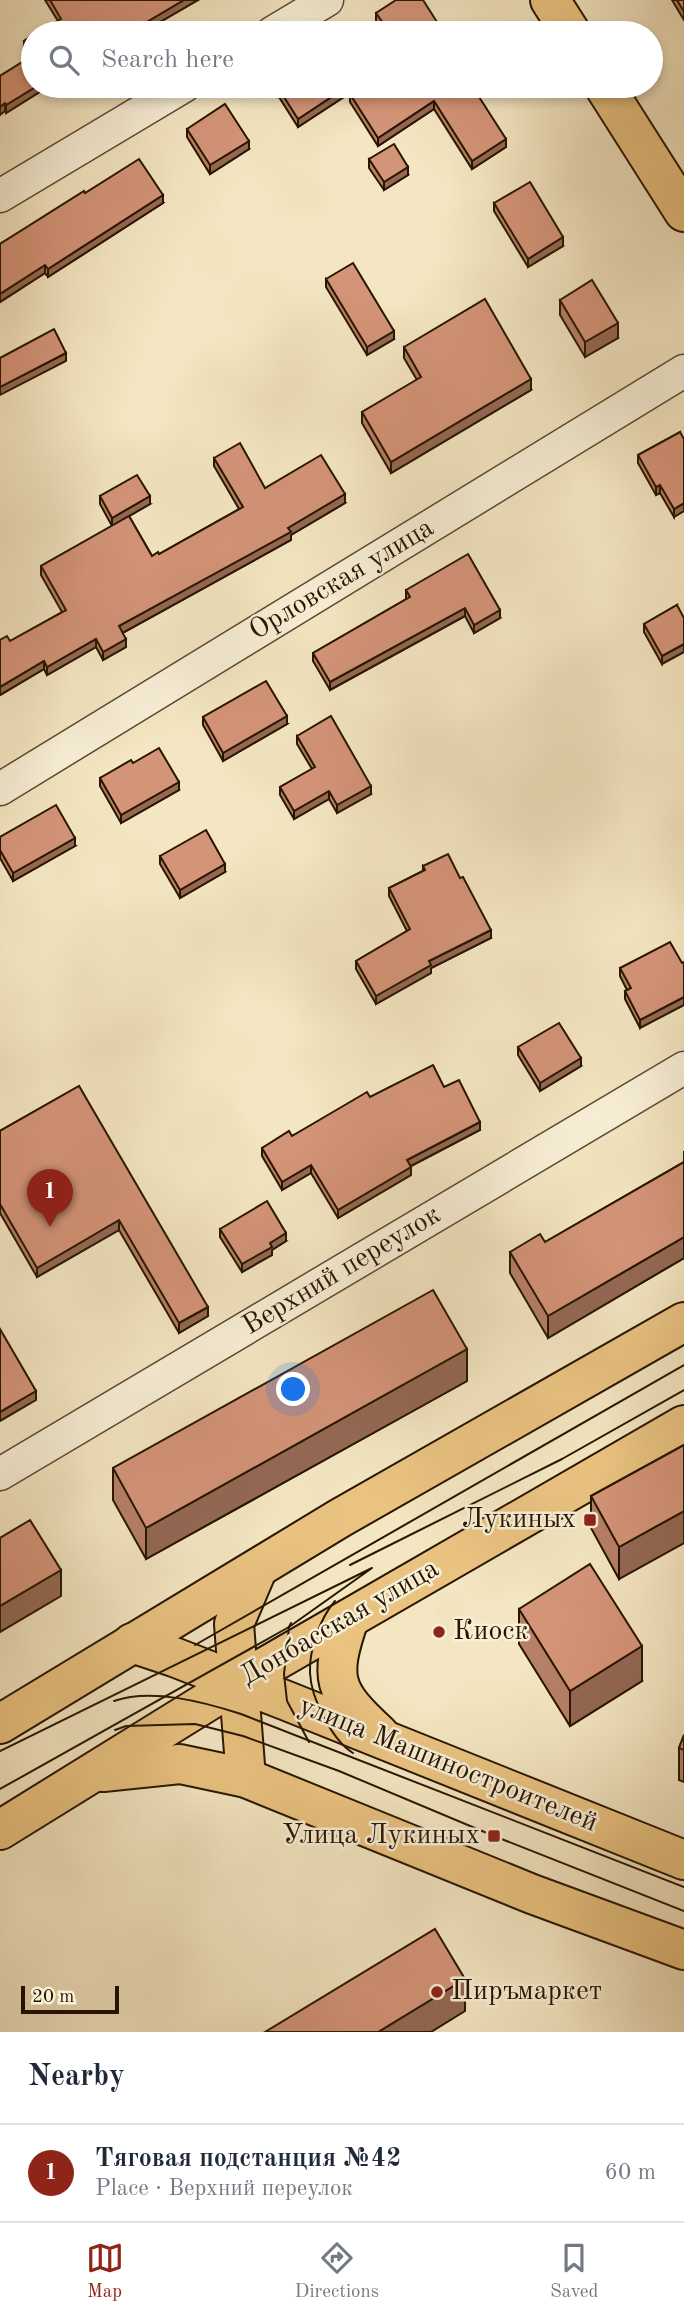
<!DOCTYPE html>
<meta charset="utf-8">
<style>
body{margin:0;font-family:"Old Standard TT",serif;background:#f6f6f7;color:#1f2937}
.scale{position:absolute;left:21px;bottom:18px;width:98px;box-sizing:border-box;padding-left:7px;border:4px solid #271500;border-top:0;font-size:19px;line-height:24px;white-space:nowrap;color:#271500;-webkit-text-stroke:5px #f8efd7;paint-order:stroke}
.you{position:absolute;left:294px;top:1390px;width:24px;height:24px;margin:-18px;border:5px solid #fff;border-radius:50%;background:#1a73e8;box-shadow:0 0 0 10px #1a73e833}
.badge{display:grid;place-items:center;width:46px;height:46px;border-radius:50%;background:#8f2418;color:#fff;font-size:23px;font-weight:700}
.pin{position:absolute;translate:-50% -58px;filter:drop-shadow(0 2px 4px #0008)}
.pin::after{content:'';position:absolute;top:37px;width:24px;height:21px;background:inherit;clip-path:polygon(0 0,100% 0,50% 100%)}
.list{margin:0;padding:0;list-style:none}
h2{display:flex;justify-content:space-between;align-items:center;height:91px;margin:0;padding:0 28px;font-size:30px}
h2 small{font-size:23px;font-weight:400;color:#747a83}
.list li{display:grid;grid-template-columns:46px 1fr auto;gap:21px;align-items:center;box-sizing:border-box;height:98px;padding:0 28px;border-top:2px solid #e0e1e3}
.list b{display:block;font-size:26px;white-space:nowrap}
.list p{margin:0;font-size:23px;white-space:nowrap;color:#747a83}
.list em{font-size:23px;font-style:normal;color:#747a83}
.icon{flex:none;width:38px;height:38px;fill:none;stroke:currentColor;stroke-width:2;stroke-linecap:round;stroke-linejoin:round}
.map{position:relative;flex:none;width:684px;height:2032px;overflow:hidden}
.search{position:absolute;background:#fff;box-shadow:0 4px 10px #0003;left:21px;right:21px;top:21px;height:77px;display:flex;align-items:center;gap:18px;box-sizing:border-box;padding:0 24px;border-radius:38px;color:#747a83;font-size:26px}
.sheet{height:189px;background:#fff}
nav{display:flex;justify-content:space-around;align-items:center;box-sizing:border-box;height:98px;border-top:2px solid #e0e1e3;background:#fff;font-size:19px;color:#747a83}
nav a{display:grid;justify-items:center;gap:4px}
nav .on{color:#8f2418}
.map>svg:first-child{display:block}
</style>
<div class="map">
<svg width="684" height="2032" viewBox="0 0 684 2032">
<rect width="100%" height="100%" fill="#f4e6c2"/>
<filter id="stains"><feTurbulence type="fractalNoise" baseFrequency=".00286" numOctaves="4"/><feColorMatrix values="0 0 0 0 .2 0 0 0 0 .09 0 0 0 0 .02 0 0 0 .5 -.17"/></filter>
<radialGradient id="worn" r=".72"><stop offset=".6" stop-color="#630" stop-opacity="0"/><stop offset="1" stop-color="#630" stop-opacity=".3"/></radialGradient>
<g fill="none" stroke-linecap="round" stroke-linejoin="round">
<defs>
<g id="minor">
<path d="M272,33L327,0"/>
<path d="M0,196L184,86"/>
<path d="M0,789L684,371"/>
<path d="M0,1474L684,1068"/>
</g>
<g id="major">
<path d="M550,0L571,33"/>
<path d="M604,86L684,212"/>
<path d="M349,1619C329,1678 332,1691 379,1734"/>
<path d="M132,1643L174,1657L287,1701L684,1860"/>
<path d="M0,1724L340,1518L684,1322"/>
<path d="M103,1772L180,1764L246,1778L532,1894L684,1950"/>
<path d="M246,1778L234,1624L257,1570"/>
<path d="M0,1830L239,1682L684,1425"/>
</g>
</defs>
<use href="#minor" stroke="#5a4930" stroke-width="35"/>
<use href="#major" stroke="#271500" stroke-width="42"/>
<use href="#minor" stroke="#f8efd7" stroke-width="32"/>
<use href="#major" stroke="#eac381" stroke-width="38"/>
<g stroke="#271500" stroke-width="2">
<path d="M350,1565L562,1459L684,1390"/>
<path d="M335,1601C320,1618 309,1650 310,1673C311,1698 332,1740 353,1753"/>
<path d="M291,1623L289,1627L284,1674L287,1701L309,1742"/>
<path d="M195,1645L684,1365"/>
<path d="M114,1701C152,1688 204,1702 241,1714L684,1887"/>
<path d="M115,1730L126,1726L195,1724L243,1736L339,1771L494,1836L684,1911"/>
<path d="M0,1751L372,1568L289,1627L0,1789"/>
</g>
</g>
<g fill="#b67f67" stroke="#271500" stroke-width="2">
<path d="M45,0H198L141,33H37L58,21Z"/>
<path d="M672,0H684V20Z"/>
<path d="M376,13L444,33H462H385L376,21Z"/>
<path d="M33,35V86H56L48,90L46,88L6,113L0,76L29,58L24,49V41Z"/>
<path d="M272,86H350V93L298,127Z"/>
<path d="M472,86L506,147L472,169L434,109L378,146L350,102V94Z"/>
<path d="M187,129L249,149L210,174L187,137Z"/>
<path d="M369,159L408,175L384,190L369,168Z"/>
<path d="M85,193L163,203L48,277L45,273L0,302V244Z"/>
<path d="M494,203L563,246L528,267L494,211Z"/>
<path d="M326,279L394,339L367,355L326,287Z"/>
<path d="M560,300L618,338L585,357L560,315Z"/>
<path d="M404,347L531,390L391,473L362,423V412L417,380L404,358Z"/>
<path d="M680,432L674,517L660,493L656,495L638,463V455Z"/>
<path d="M214,458L265,488L345,503L291,535V540L122,633L126,647L103,660L96,647L47,675L44,669L0,695V640L10,641L62,612L41,575V566L112,526L100,504V496L150,504L129,516L152,556L159,554L239,509L214,466Z"/>
<path d="M406,590L500,618L474,633L465,616L330,690L313,661V653L406,599Z"/>
<path d="M677,605L662,664L644,632V624Z"/>
<path d="M203,717L287,724L223,761L203,725Z"/>
<path d="M297,736L371,794L337,813L329,799L294,819L280,795V787L312,769L297,744Z"/>
<path d="M133,763L179,790L121,823L100,786V778Z"/>
<path d="M0,837L75,846L13,881L0,858Z"/>
<path d="M160,856L225,872L180,898L160,864Z"/>
<path d="M423,866L491,938L431,968V973L376,1004L356,969V961L407,931L389,896V888L423,871Z"/>
<path d="M682,963L640,1028L625,999V991L627,990L620,976V968Z"/>
<path d="M518,1047L581,1066L540,1091L518,1055Z"/>
<path d="M79,1086L208,1316L179,1333L119,1230L37,1277L0,1213V1131Z"/>
<path d="M444,1087L480,1130L411,1166V1175L338,1218L311,1173L282,1190L262,1156V1148L292,1136L370,1097Z"/>
<path d="M684,1151V1258L548,1338L510,1273V1252L545,1242L684,1162Z"/>
<path d="M220,1229L286,1241L272,1250V1255L242,1272L220,1237Z"/>
<path d="M467,1381L146,1559L113,1500V1468Z"/>
<path d="M684,1445L619,1579L591,1528V1496Z"/>
<path d="M519,1609L642,1681L570,1726L519,1644Z"/>
<path d="M684,1735V1782L679,1780V1748Z"/>
</g>
<g fill="#946854" stroke="#271500" stroke-width="2">
<path d="M184,0H198L141,33H128Z"/>
<path d="M37,86H46V88L6,113V105Z"/>
<path d="M48,86H56L48,90Z"/>
<path d="M348,86H350V93L298,127V119Z"/>
<path d="M434,101V109L378,146V138Z"/>
<path d="M5,103V111L0,115V107Z"/>
<path d="M506,139V147L472,169V161Z"/>
<path d="M249,141V149L210,174V165Z"/>
<path d="M408,167V175L384,190V182Z"/>
<path d="M163,195V203L48,277V269Z"/>
<path d="M563,237V246L528,267V259Z"/>
<path d="M45,265V273L0,302V294Z"/>
<path d="M618,323V338L585,357V342Z"/>
<path d="M394,331V339L367,355V347Z"/>
<path d="M66,353V361L0,395V387Z"/>
<path d="M531,379V390L391,473V462Z"/>
<path d="M660,485V493L656,495V487Z"/>
<path d="M345,494V503L291,535V540L119,635V626Z"/>
<path d="M150,496V504L112,526V518Z"/>
<path d="M684,503V511L674,517V509Z"/>
<path d="M465,608V616L330,690V682Z"/>
<path d="M500,610V618L474,633V625Z"/>
<path d="M96,639V647L47,675V667Z"/>
<path d="M126,639V647L103,660V652Z"/>
<path d="M684,644V652L662,664V656Z"/>
<path d="M44,661V669L0,695V687Z"/>
<path d="M287,716V724L223,761V753Z"/>
<path d="M179,782V790L121,823V815Z"/>
<path d="M371,786V794L337,813V805Z"/>
<path d="M329,791V799L294,819V811Z"/>
<path d="M75,838V846L13,881V873Z"/>
<path d="M225,864V872L180,898V890Z"/>
<path d="M491,930V938L431,968V973L376,1004V996L429,961Z"/>
<path d="M684,997V1005L640,1028V1020Z"/>
<path d="M581,1058V1066L540,1091V1083Z"/>
<path d="M480,1122V1130L407,1168V1160Z"/>
<path d="M311,1165V1173L282,1190V1182Z"/>
<path d="M411,1167V1175L338,1218V1210Z"/>
<path d="M119,1220V1230L37,1277V1268Z"/>
<path d="M286,1233V1241L272,1250V1255L242,1272V1264L270,1243Z"/>
<path d="M684,1237V1258L548,1338V1316Z"/>
<path d="M208,1307V1316L179,1333V1323Z"/>
<path d="M467,1349V1381L146,1559V1528Z"/>
<path d="M36,1391V1400L0,1421V1412Z"/>
<path d="M684,1511V1543L619,1579V1547Z"/>
<path d="M61,1570V1596L0,1632V1606Z"/>
<path d="M642,1646V1681L570,1726V1691Z"/>
<path d="M465,1979V2011L431,2032H378Z"/>
</g>
<g fill="#d49478" stroke="#271500" stroke-width="2">
<path d="M50,0H184L128,33H37L61,19Z"/>
<path d="M396,0H423L444,33L457,25L462,33H390L376,13Z"/>
<path d="M677,0H684V12Z"/>
<path d="M33,35V86H37L6,105L5,103L0,107V76L32,56L24,41Z"/>
<path d="M277,86H348L298,119Z"/>
<path d="M362,86H472L506,139L472,161L434,101L378,138L350,94Z"/>
<path d="M225,104L249,141L210,165L187,129Z"/>
<path d="M394,144L408,167L384,182L369,159Z"/>
<path d="M139,159L163,195L48,269L45,265L0,294V244L84,191L85,193Z"/>
<path d="M530,182L563,237L528,259L494,203Z"/>
<path d="M353,263L394,331L367,347L326,279Z"/>
<path d="M592,280L618,323L585,342L560,300Z"/>
<path d="M485,299L531,379L391,462L362,412L421,377L404,347Z"/>
<path d="M54,329L66,353L0,387V358Z"/>
<path d="M680,432L684,439V503L674,509L660,485L656,487L638,455Z"/>
<path d="M240,443L265,488L321,455L345,494L288,528L291,532L119,626L126,639L103,652L96,639L47,667L44,661L0,687V640L7,636L10,641L66,610L41,566L129,516L152,556L158,552L159,554L243,507L214,458Z"/>
<path d="M137,475L150,496L112,518L100,496Z"/>
<path d="M468,554L500,610L474,625L465,608L330,682L313,653L410,597L406,590Z"/>
<path d="M677,605L684,618V644L662,656L644,624Z"/>
<path d="M266,681L287,716L223,753L203,717Z"/>
<path d="M331,716L371,786L337,805L329,791L294,811L280,787L315,767L297,736Z"/>
<path d="M159,748L179,782L121,815L100,778L131,760L133,763Z"/>
<path d="M56,805L75,838L13,873L0,850V837Z"/>
<path d="M206,830L225,864L180,890L160,856Z"/>
<path d="M448,854L460,878L463,877L491,930L429,961L431,965L376,996L356,961L410,929L389,888L425,870L423,866Z"/>
<path d="M670,942L682,963L684,962V997L640,1020L625,991L631,988L620,968Z"/>
<path d="M559,1023L581,1058L540,1083L518,1047Z"/>
<path d="M433,1065L444,1087L459,1080L480,1122L407,1160L411,1167L338,1210L311,1165L282,1182L262,1148L289,1131L292,1136L367,1092L370,1097Z"/>
<path d="M79,1086L208,1307L179,1323L119,1220L37,1268L0,1204V1131Z"/>
<path d="M684,1162V1237L548,1316L510,1252L540,1234L545,1242Z"/>
<path d="M267,1201L286,1233L270,1243L272,1247L242,1264L220,1229Z"/>
<path d="M433,1290L467,1349L146,1528L113,1468Z"/>
<path d="M0,1329L36,1391L0,1412Z"/>
<path d="M684,1445V1511L619,1547L591,1496Z"/>
<path d="M30,1520L61,1570L0,1606V1538Z"/>
<path d="M590,1564L642,1646L570,1691L519,1609Z"/>
<path d="M684,1735V1750L679,1748Z"/>
<path d="M435,1929L465,1979L378,2032H265Z"/>
</g>
<g fill="#8f2418" stroke="#f8efd7" stroke-width="2.5">
<rect x="583" y="1513" width="14" height="14" rx="3.5"/>
<circle cx="439" cy="1632" r="7"/>
<rect x="487" y="1829" width="14" height="14" rx="3.5"/>
<circle cx="437" cy="1992" r="7"/>
</g>
<g text-anchor="middle" dominant-baseline="central" stroke-width="5" stroke-linejoin="round" paint-order="stroke">
<g font-size="28" fill="#271500" stroke="#f8efd7">
<text transform="translate(342 580) rotate(-31)">Орловская улица</text>
<text transform="translate(342 1271) rotate(-31)">Верхний переулок</text>
<text transform="translate(340 1623) rotate(-30)">Донбасская улица</text>
<text transform="translate(448 1765) rotate(22)">улица Машиностроителей</text>
</g>
<g font-size="28" fill="#271500" stroke="#f8efd7" text-anchor="end">
<text x="576" y="1520">Лукиных</text>
<text x="453" y="1632" text-anchor="start">Киоск</text>
<text x="480" y="1836">Улица Лукиных</text>
<text x="451" y="1992" text-anchor="start">Пиръмаркет</text>
</g>
</g>
<rect width="100%" height="100%" filter="url(#stains)"/>
<rect width="100%" height="100%" fill="url(#worn)"/>
</svg>
<div class="scale">20 m</div>
<div class="you"></div>
<div class="pin badge" style="left:50px;top:1227px">1</div>
<div class="search"><svg class="icon" aria-label="search" viewBox="0 0 24 24"><circle cx="10" cy="10" r="6"/><path d="M15 15l6 6"/></svg>Search here</div>
</div>
<section class="sheet">
<h2>Nearby<small></small></h2>
<ul class="list">
<li><span class="badge">1</span><div><b>Тяговая подстанция №42</b><p>Place · Верхний переулок</p></div><em>60 m</em></li>
</ul>
</section>
<nav>
<a class="on"><svg class="icon" aria-label="map" viewBox="0 0 24 24"><path d="M3 6l6-2 6 2 6-2v14l-6 2-6-2-6 2zM9 4v14M15 6v14"/></svg>Map</a>
<a><svg class="icon" aria-label="directions" viewBox="0 0 24 24"><path d="M12 3l9 9-9 9-9-9zM9 14v-3h6M13 9l2 2-2 2"/></svg>Directions</a>
<a><svg class="icon" aria-label="saved" viewBox="0 0 24 24"><path d="M7 4h10v16l-5-4-5 4z"/></svg>Saved</a>
</nav>
